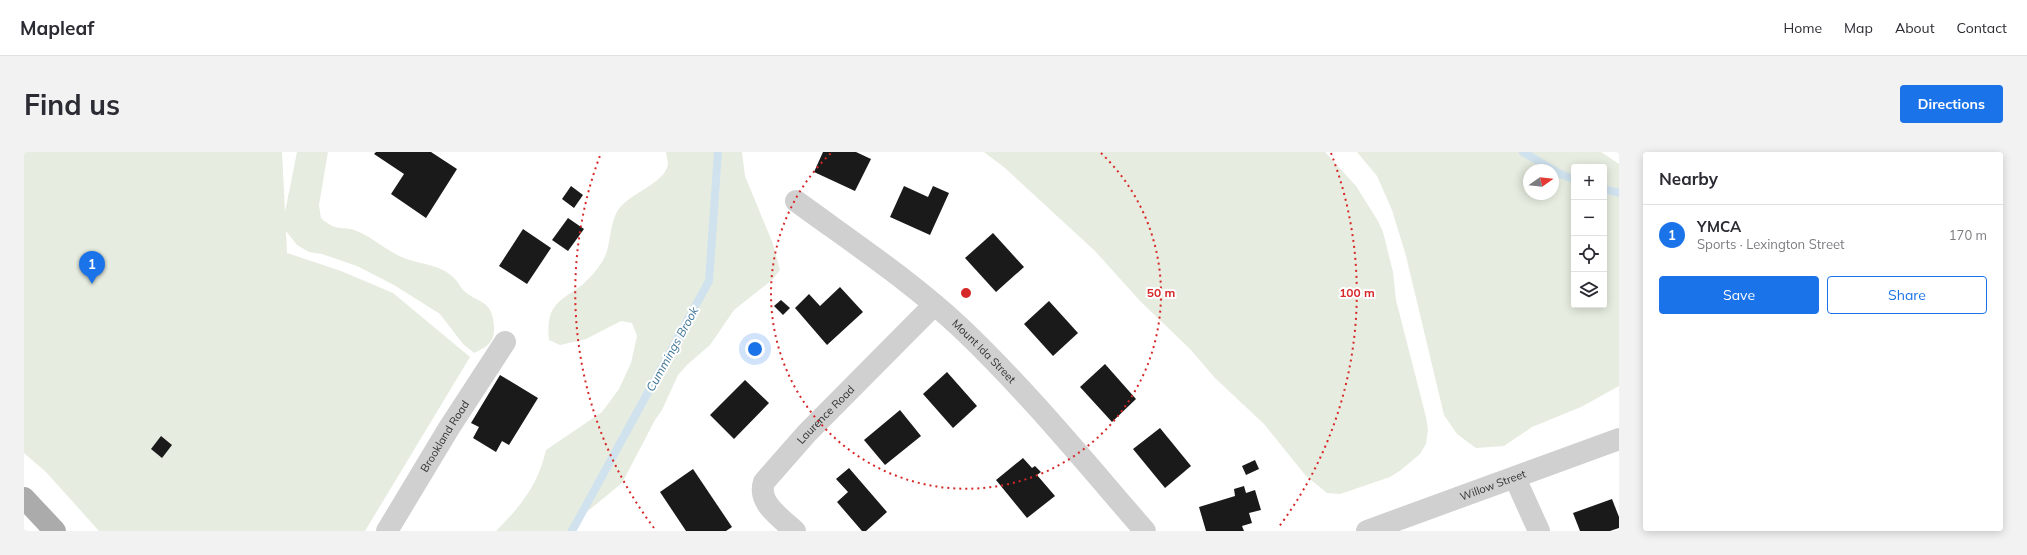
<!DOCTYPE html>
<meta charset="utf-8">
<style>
body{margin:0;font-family:Mulish,sans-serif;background:#f2f2f3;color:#2b2b33}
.controls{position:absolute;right:12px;top:12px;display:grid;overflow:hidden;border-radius:4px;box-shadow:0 2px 10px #0003}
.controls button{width:36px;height:36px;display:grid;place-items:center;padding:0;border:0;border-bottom:1px solid #e1e1e2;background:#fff;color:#2b2b33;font:20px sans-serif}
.compass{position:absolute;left:1499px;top:12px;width:36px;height:36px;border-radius:50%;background:#fff;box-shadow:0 2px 10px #0003;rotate:76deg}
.you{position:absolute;left:731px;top:197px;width:14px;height:14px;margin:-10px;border:3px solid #fff;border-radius:50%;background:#1a73e8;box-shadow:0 0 0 6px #1a73e833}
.badge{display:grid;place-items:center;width:26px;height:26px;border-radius:50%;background:#1a73e8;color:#fff;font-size:13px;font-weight:700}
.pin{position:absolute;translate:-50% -33px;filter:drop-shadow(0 1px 2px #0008)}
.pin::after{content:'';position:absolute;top:21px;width:14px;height:12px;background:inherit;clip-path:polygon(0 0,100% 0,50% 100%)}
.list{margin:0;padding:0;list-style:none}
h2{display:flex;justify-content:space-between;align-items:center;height:52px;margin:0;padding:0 16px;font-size:17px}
h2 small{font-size:13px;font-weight:400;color:#7c7c81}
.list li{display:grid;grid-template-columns:26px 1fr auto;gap:12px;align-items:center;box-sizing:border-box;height:60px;padding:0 16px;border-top:1px solid #e1e1e2}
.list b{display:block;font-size:15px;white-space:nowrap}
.list p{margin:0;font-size:13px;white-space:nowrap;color:#7c7c81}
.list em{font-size:13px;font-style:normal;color:#7c7c81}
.actions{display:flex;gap:8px;padding:12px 16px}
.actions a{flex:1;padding:9px 0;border:1px solid #1a73e8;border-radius:4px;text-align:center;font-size:14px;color:#1a73e8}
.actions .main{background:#1a73e8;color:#fff}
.icon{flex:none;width:22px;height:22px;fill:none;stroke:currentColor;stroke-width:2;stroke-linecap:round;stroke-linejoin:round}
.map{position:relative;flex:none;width:1595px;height:379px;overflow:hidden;border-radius:4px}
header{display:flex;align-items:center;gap:24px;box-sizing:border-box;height:56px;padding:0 20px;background:#fff;border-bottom:1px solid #e1e1e2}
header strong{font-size:19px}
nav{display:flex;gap:22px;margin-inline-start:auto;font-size:14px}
.intro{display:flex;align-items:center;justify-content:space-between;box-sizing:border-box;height:96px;padding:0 24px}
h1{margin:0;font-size:28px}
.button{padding:10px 18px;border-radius:4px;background:#1a73e8;color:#fff;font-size:14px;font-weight:700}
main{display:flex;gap:24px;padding:0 24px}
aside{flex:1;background:#fff;border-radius:4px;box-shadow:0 2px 10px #0003}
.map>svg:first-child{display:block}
</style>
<header>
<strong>Mapleaf</strong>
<nav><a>Home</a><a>Map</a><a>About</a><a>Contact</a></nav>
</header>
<div class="intro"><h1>Find us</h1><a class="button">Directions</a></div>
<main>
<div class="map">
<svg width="1595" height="379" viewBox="0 0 1595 379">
<rect width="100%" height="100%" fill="#fff"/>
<g fill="#e6ecdf" fill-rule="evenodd">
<path d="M0,0H258L261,60L273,0H304L295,53L297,66C314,82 319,72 335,80C351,87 364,100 380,106C398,113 418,112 432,128C435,131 436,135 439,138C454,152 469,147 470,175C471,190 463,195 450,201L439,192L416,162L370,133L333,114L298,102L285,100L273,93L262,79L263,101L317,119L369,141L446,205L341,379H75L22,320L0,301Z"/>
<path d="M642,0H718L721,24L749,92L756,118L748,128L710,158L686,193L664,212L654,223L638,258L631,268L598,331L559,363L550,379H472C497,354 514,333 522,298L578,260L595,237L607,211L613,184L608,171L597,169L562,187L536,193L525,188C524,179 524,170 527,161C532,148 548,141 558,133C565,127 573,118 578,110C588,95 584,74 594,58C605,41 641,32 644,12C644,8 642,4 642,0Z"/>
<path d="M960,0H1301L1332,34L1354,69L1359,80L1369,120L1372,148L1402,265L1404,278L1402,292L1396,302L1377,318L1366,325L1328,338L1316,342L1303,341L1282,324L1240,272L1191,226L1166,197L1116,149L1071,99L981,16Z"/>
<path d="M1333,0H1577L1595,12V234L1557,255L1508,275L1480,294L1452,296L1433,282L1420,263L1382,104L1368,58L1353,24ZM1550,15H1580V153H1550ZM1505,18H1529V42H1505Z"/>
</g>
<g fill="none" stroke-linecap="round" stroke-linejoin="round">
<g stroke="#cfe2ee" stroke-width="8">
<path d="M1499,0L1536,22L1550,27"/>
<path d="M1580,37L1595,41"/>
<path d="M548,379L685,129L694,0"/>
</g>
</g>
<g fill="#1a1a1a">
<path d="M352,0H407L433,17L402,66L367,42L380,22L350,2Z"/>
<path d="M799,0H832L847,7L831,39L790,20Z"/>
<path d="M547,34L559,43L550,56L538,47Z"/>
<path d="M880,34L904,45L909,34L925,41L906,83L866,65Z"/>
<path d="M544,66L560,77L544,99L528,88Z"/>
<path d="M499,77L527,96L503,132L475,114Z"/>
<path d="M969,81L1000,115L972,140L941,106Z"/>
<path d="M816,135L839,160L803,193L771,156L785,142L796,154Z"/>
<path d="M757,148L766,156L759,163L750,154Z"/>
<path d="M1025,149L1054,181L1029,204L1000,172Z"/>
<path d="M1081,212L1112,247L1088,270L1056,235Z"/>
<path d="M923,220L953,254L929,276L899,242Z"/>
<path d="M476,223L514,246L485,293L478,289L472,300L449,286L455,275L447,271Z"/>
<path d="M721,228L745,251L710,287L686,263Z"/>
<path d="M876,258L897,284L861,313L840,288Z"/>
<path d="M1136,276L1167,314L1141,336L1109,297Z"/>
<path d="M137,284L148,293L138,306L127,297Z"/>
<path d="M999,306L1008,316L1011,314L1017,320L1013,323L1031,344L1003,366L972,328Z"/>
<path d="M1231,308L1235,317L1222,323L1218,314Z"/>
<path d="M825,316L863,360L842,379H838L813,350L824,340L812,327Z"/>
<path d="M669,317L708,375L702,379H662L636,340Z"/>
<path d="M1220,334L1222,341L1231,338L1237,358L1225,361L1228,371L1218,374L1220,379H1182L1175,355L1211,344L1210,337Z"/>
<path d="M1588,347L1595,365V376L1586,379H1556L1549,361Z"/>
</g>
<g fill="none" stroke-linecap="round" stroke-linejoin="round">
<g stroke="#d0d0d0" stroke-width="22">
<path id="s1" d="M772,49C828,90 887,129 938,177C1004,240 1061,310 1121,379"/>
<path d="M1491,326L1515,379"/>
<path id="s2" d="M363,379L425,276L481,190"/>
<path id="s3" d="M771,379C757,366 733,351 740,330L783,281L910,153"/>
</g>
<path stroke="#d0d0d0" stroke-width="22" id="s4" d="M1343,379L1595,287"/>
<path stroke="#ababab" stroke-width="22" d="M0,346L31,379"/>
</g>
<g fill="none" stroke="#d62828" stroke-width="2" stroke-dasharray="2 4">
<path d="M1077 1A195 195 0 1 1 807 1"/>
<path d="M630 376A391 391 0 0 1 577 1M1307 1A391 391 0 0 1 1254 376"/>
</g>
<g text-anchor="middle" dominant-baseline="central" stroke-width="4" stroke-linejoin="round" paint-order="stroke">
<g font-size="11" fill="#333" stroke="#fff">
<text stroke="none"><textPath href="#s1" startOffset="241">Mount Ida Street</textPath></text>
<text stroke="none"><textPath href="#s3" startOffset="153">Laurence Road</textPath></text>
<text stroke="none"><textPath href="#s2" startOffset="111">Brookland Road</textPath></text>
<text stroke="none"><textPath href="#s4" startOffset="134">Willow Street</textPath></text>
</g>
<g font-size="12" font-style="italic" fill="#3f7597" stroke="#fff">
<text transform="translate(648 197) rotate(-61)">Cummings Brook</text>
</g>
</g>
<circle cx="942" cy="141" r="6" fill="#d62828" stroke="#fff" stroke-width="2"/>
<g font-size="12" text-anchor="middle" font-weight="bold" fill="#d62828" stroke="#fff" stroke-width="4" stroke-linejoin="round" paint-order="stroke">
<text x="1137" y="145">50 m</text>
<text x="1333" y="145">100 m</text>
</g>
</svg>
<div class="controls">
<button>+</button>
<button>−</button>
<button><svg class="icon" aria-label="locate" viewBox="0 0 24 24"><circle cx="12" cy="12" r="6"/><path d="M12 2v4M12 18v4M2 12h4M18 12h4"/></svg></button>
<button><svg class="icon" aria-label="layers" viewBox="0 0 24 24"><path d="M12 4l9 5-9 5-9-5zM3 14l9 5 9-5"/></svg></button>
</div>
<svg class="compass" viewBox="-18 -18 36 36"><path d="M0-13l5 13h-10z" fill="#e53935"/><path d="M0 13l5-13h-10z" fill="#7c7c81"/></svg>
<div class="you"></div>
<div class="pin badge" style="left:68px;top:132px">1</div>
</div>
<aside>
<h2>Nearby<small></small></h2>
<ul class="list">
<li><span class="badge">1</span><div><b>YMCA</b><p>Sports · Lexington Street</p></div><em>170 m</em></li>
</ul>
<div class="actions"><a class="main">Save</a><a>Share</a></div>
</aside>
</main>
